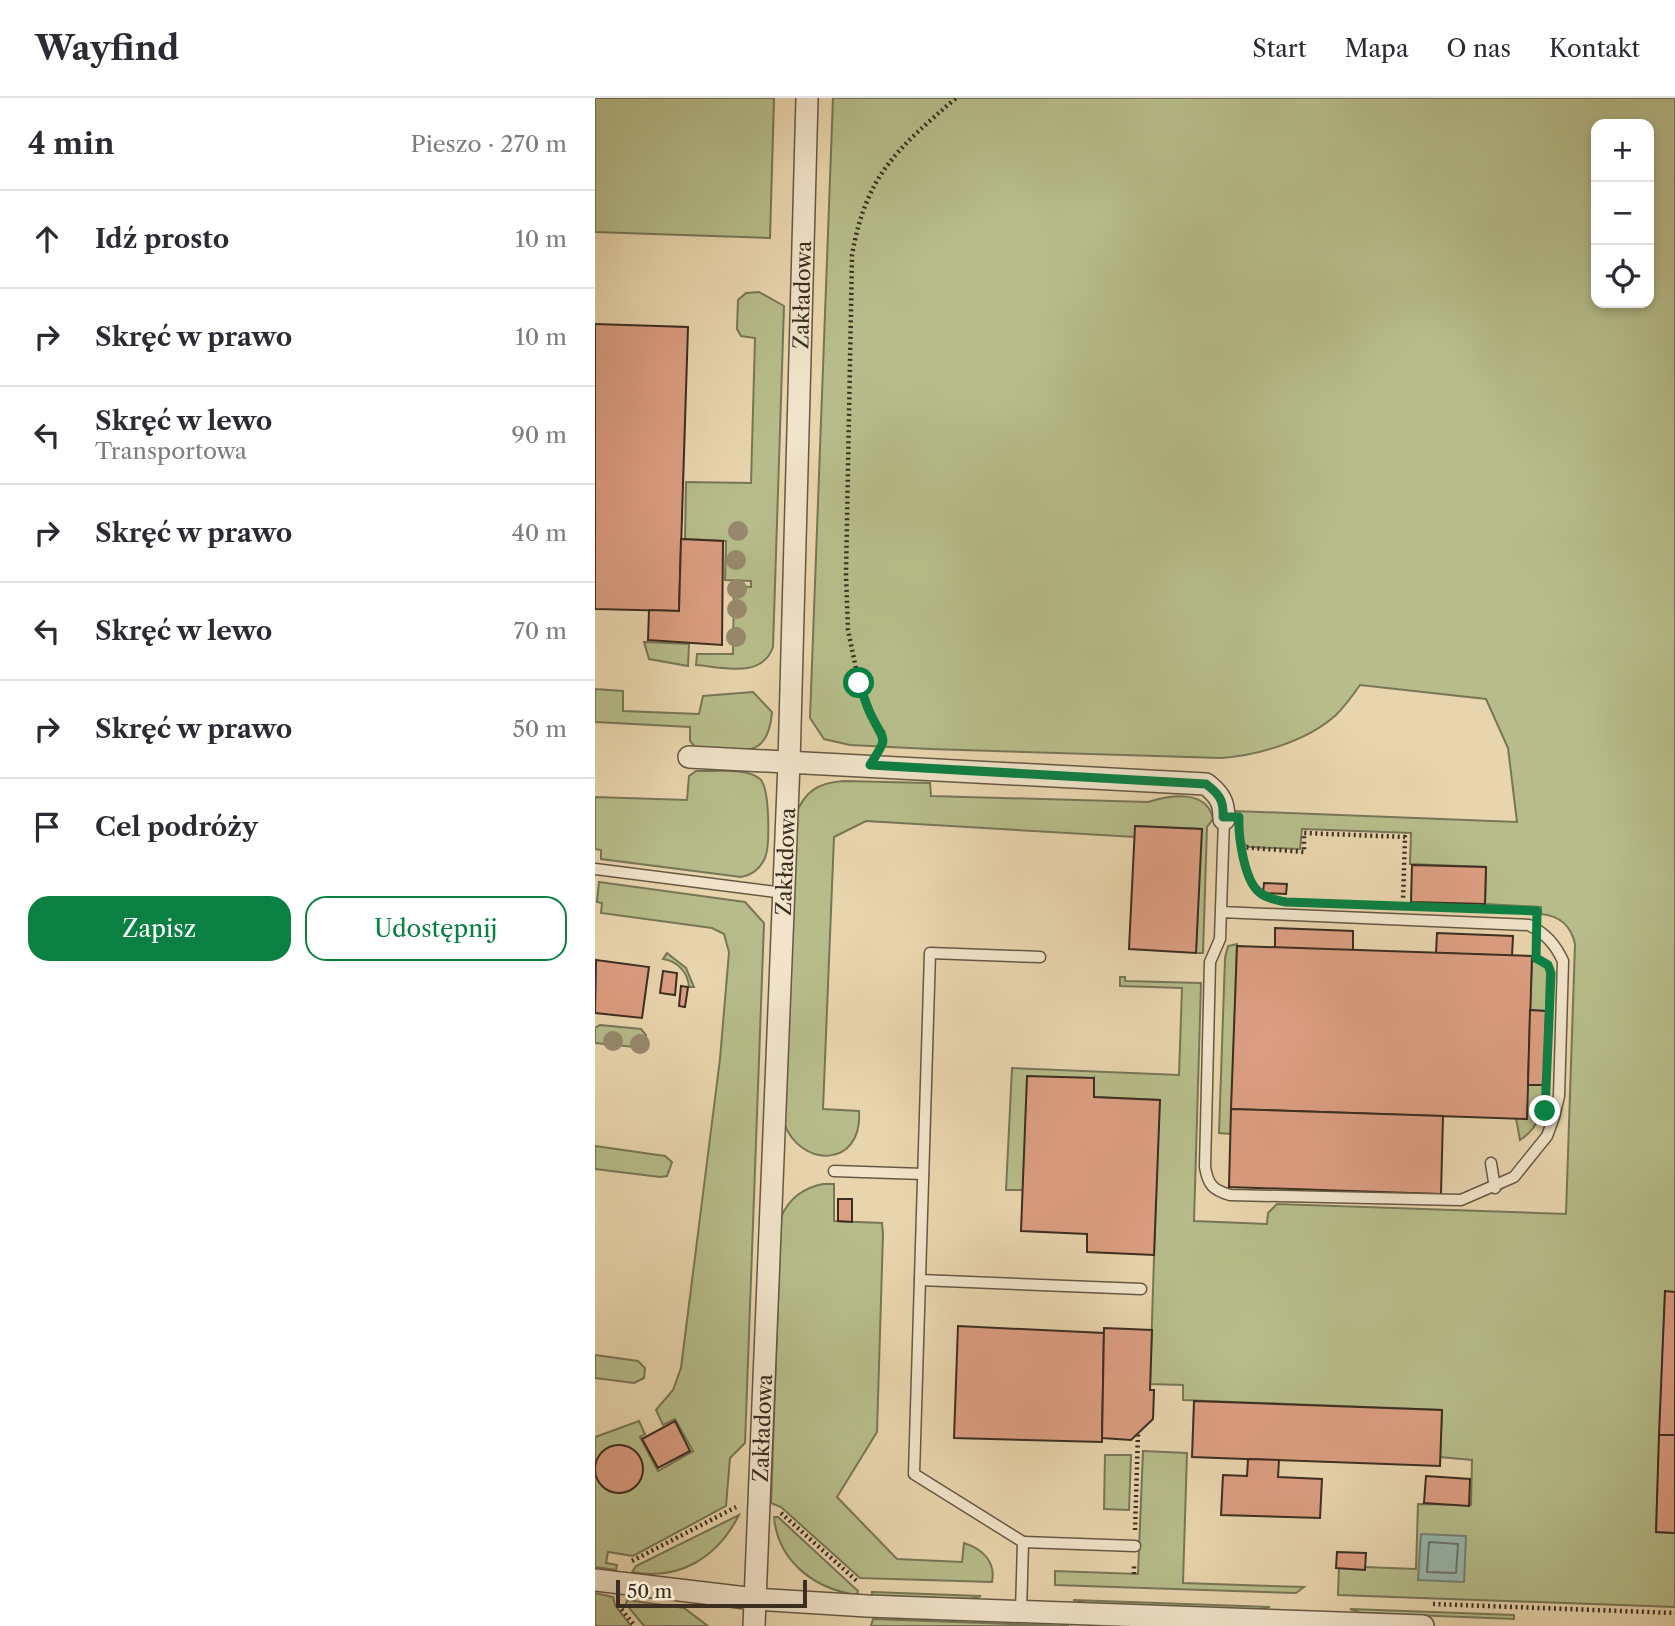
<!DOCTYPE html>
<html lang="pl">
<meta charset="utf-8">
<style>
body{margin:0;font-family:"Libre Caslon Text",serif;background:#f2f2f3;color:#2b2b33}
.controls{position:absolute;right:21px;top:21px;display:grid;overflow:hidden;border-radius:14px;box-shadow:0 4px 10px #0003}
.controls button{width:63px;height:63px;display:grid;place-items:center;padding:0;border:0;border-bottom:2px solid #e1e1e2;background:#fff;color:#2b2b33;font:35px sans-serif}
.scale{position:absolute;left:21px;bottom:18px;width:191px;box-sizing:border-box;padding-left:7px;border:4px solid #3b2e21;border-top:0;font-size:19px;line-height:24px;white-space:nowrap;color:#3b2e21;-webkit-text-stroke:5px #f1e4ca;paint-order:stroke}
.stop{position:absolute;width:21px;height:21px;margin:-16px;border:5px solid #0b8043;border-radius:50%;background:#fff}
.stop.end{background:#0b8043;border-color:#fff;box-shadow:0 2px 7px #0008}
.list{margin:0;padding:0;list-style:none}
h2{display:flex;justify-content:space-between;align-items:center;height:91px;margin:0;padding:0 28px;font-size:30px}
h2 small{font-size:23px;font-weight:400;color:#7c7c81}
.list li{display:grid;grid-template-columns:46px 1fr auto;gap:21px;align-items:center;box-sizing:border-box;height:98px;padding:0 28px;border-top:2px solid #e1e1e2}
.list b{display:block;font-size:26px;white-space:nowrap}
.list p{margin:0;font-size:23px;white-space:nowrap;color:#7c7c81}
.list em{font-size:23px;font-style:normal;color:#7c7c81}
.actions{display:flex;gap:14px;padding:21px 28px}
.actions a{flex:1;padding:16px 0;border:2px solid #0b8043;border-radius:21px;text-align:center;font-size:24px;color:#0b8043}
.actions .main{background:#0b8043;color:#fff}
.icon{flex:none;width:38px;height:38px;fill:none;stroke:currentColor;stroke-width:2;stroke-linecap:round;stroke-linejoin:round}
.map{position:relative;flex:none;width:1080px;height:1528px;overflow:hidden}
header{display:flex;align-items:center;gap:42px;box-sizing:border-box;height:98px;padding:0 35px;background:#fff;border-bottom:2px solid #e1e1e2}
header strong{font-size:33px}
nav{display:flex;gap:38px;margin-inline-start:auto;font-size:24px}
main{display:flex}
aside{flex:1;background:#fff}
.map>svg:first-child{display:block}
</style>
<header>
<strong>Wayfind</strong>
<nav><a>Start</a><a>Mapa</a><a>O nas</a><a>Kontakt</a></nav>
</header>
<main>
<aside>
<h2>4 min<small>Pieszo · 270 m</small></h2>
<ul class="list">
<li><svg class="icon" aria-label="ahead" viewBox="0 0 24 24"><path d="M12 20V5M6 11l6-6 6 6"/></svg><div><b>Idź prosto</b></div><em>10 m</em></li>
<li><svg class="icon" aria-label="right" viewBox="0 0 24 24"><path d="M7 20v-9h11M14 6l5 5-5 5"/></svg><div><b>Skręć w prawo</b></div><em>10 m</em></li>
<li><svg class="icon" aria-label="left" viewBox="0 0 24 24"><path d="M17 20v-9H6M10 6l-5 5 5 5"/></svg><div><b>Skręć w lewo</b><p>Transportowa</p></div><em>90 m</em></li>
<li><svg class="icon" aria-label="right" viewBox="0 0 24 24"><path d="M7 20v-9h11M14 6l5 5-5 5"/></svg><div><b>Skręć w prawo</b></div><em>40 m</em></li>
<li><svg class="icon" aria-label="left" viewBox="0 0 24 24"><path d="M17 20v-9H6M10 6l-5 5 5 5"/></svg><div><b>Skręć w lewo</b></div><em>70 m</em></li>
<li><svg class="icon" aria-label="right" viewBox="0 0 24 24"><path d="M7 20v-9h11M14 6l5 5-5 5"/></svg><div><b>Skręć w prawo</b></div><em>50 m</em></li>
<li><svg class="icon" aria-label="arrive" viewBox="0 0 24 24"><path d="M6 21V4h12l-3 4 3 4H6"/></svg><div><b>Cel podróży</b></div></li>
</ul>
<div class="actions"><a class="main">Zapisz</a><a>Udostępnij</a></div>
</aside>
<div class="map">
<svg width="1080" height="1528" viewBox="0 0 1080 1528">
<rect width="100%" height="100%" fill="#e9d5ad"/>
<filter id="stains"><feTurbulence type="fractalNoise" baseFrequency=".00286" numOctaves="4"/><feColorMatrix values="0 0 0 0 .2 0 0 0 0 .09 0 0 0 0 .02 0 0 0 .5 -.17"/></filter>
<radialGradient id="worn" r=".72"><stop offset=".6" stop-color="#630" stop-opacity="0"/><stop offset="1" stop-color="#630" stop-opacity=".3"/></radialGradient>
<g fill="#b6bd8a" stroke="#787656" stroke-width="2" fill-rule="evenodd">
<path d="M0,0H179L175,140L0,134Z"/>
<path d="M238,0H1080V1194H1070L1061,1434L1080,1435V1509L743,1497L744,1468L821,1471L823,1406L876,1407L877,1362L845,1359L847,1312L588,1302V1287L555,1286L564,1002L499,999V980L428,1092H411L417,970L584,977L587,890L525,888V879H530V883L606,885L599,1123L672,1126L673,1115L682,1106L971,1116L980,846C976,827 965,818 946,816V809L890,806L891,769L815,766L816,735L707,731L705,751L654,749L645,743L646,719L640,718V713L922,724L913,650L891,601L765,587C758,597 750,608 741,617C712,643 665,657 626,660L335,651L255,647L229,641L215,620ZM1001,26H1054V205H1001Z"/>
<path d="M164,194L189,208L178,549C167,581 128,569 101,567L102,556H138L139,488L156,489V483L130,482L131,443L90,441L91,384L156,385L160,240L146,238L142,231L143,202L151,195Z"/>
<path d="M49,544L94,546L93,568L54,561Z"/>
<path d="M0,591L28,593V613L104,616L108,598L158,594L177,614C173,666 142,651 100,649L95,643V629L0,624Z"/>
<path d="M101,673C118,674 152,669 165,681C175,690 175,748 170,760C165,771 157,777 146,779L6,761V752L0,751V699L92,702L94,678Z"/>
<path d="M248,683L335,685L336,698L553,704C575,697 612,691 618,721L612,729L608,855H601L606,731L541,728L540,739L271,723L239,739L228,1011L264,1013C268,1071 205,1070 189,1025L201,716C210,693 223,685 248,683Z"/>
<path d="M4,784L150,804L169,825L150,1345L135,1360L131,1408L38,1458L13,1454L11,1465L22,1467L21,1472L0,1469V1339L44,1323L50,1336L45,1339L63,1373L98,1353L80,1321L68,1327L61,1312L78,1292L86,1270L125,961L134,854L129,836L117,830L6,815L7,805L2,804Z"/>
<path d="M642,846L636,1036L624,1035L630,860L633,848Z"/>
<path d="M72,855L91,870L99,889H94C93,874 82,863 68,861Z"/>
<path d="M937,863L948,866L952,871L951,913L935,912Z"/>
<path d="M5,927L46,931L51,937L49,950L0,945V930Z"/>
<path d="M933,987H949C949,1010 945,1029 925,1042L921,1020Z"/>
<path d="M0,1048L70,1058L77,1064L72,1078L65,1079L0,1071Z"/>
<path d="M228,1086H239V1123L287,1125L288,1136L282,1334L242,1399L302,1461L367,1464L369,1445C387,1451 401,1463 397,1484L265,1480L186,1409L176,1405L186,1119C195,1099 209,1090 228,1086Z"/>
<path d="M0,1257L43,1263L50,1270L49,1280L39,1285L0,1280Z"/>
<path d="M548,1353L592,1355L588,1485L709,1489L701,1495L460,1487V1473L543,1476Z"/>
<path d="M510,1357H536L534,1412L509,1411Z"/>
<path d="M144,1417C122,1460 84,1483 37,1474L41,1468Z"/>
<path d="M179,1419H183L263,1493L262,1497C220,1491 183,1464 179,1419Z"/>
<path d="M277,1494L386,1498L375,1501L277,1498Z"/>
<path d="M0,1495L18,1499L20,1507L36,1528H0Z"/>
<path d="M32,1502L89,1510L113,1528H49L31,1506Z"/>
<path d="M478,1502L675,1509L661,1512L495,1506Z"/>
<path d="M755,1511L919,1517V1521L766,1515Z"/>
<path d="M278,1521L474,1528H276Z"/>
</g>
<path fill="#97b8ae" stroke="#728176" stroke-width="2" d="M826,1436L871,1438L869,1484L823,1482Z"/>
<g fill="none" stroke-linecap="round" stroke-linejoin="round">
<path stroke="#697368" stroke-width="2" d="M834,1444L863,1446L861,1475L832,1474Z"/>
</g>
<g fill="#dd9e82" stroke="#3b2e21" stroke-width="2">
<path d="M0,226L93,229L84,513L0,511Z"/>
<path d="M86,441L128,443L127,547L53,542L54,512L84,513Z"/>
<path d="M540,728L607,731L601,855L534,851Z"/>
<path d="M817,767L891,769L890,806L816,804Z"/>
<path d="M669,785L692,786L691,796L668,795Z"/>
<path d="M680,830L758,833V853L680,850Z"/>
<path d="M842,835L918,838L917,858L841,855Z"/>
<path d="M642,848L937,858L932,1021L636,1011Z"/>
<path d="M1,862L54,869L47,920L0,915Z"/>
<path d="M68,873L82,875L80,897L65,895Z"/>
<path d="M86,888L93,889L90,909L84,908Z"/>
<path d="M935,912L951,913L949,987H933Z"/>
<path d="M432,978L499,980V999L565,1002L559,1157L492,1154V1136L426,1133Z"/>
<path d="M636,1011L848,1018L846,1096L634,1089Z"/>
<path d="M243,1101H257V1124L243,1123Z"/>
<path d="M1070,1193L1080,1194V1337H1064Z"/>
<path d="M363,1228L509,1235L507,1344L359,1340Z"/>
<path d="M509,1230L557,1232L555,1292H559L558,1321L536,1342L507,1340Z"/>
<path d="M599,1303L847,1312L845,1368L597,1359Z"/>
<path d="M80,1323L95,1353L63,1370L47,1341Z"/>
<path d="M1064,1337H1080V1435L1061,1434Z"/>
<circle cx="24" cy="1371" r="24"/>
<path d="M653,1361L684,1362L683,1379L727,1381L725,1420L626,1417L628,1377L652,1378Z"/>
<path d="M831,1378L875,1381L874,1408L829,1405Z"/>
<path d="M742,1454L771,1455L770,1472L741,1470Z"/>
</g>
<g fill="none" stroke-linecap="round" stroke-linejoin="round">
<defs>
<g id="service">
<path d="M0,771L189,795"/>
<path d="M626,814L934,827C951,836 960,846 968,863L964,998L959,1019L952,1038L919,1079L866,1102L635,1097C618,1092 613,1087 610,1069L615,864L625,841L629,721"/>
<path d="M896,1065L900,1090"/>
<path d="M239,1073L328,1076"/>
<path d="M325,1182L546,1191"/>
<path d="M428,1444L319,1376L335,855L445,859"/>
<path d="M426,1514L428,1444L540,1448"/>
</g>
<g id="minor">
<path d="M94,659L611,686C625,697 629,704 629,721"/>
<path d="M0,1482L160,1501L272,1508L828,1528"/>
<path id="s1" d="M159,1528L194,665L212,0"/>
</g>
</defs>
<use href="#service" stroke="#665844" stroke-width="13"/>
<use href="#minor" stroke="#665844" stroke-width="24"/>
<g stroke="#3b2e21" stroke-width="4.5" stroke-dasharray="2 3.5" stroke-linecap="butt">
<path d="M288,646V634L277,620L264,585L253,532L251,477L257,157C271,77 302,51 361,0"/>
<path d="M646,749L709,754V735L810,739L808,803"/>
<path d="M648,751C652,768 653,785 668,797"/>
<path d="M186,1415L263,1484"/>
<path d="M540,1432L543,1335"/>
<path d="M37,1463L141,1409"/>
<path d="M539,1476V1465"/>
<path d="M838,1506L1080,1515"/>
<path d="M23,1507L40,1528"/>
</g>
<use href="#service" stroke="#f1e4ca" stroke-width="10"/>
<use href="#minor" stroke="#f1e4ca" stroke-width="21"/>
</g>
<g fill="#97896c">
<circle cx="143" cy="433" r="10"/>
<circle cx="141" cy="462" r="10"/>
<circle cx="142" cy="491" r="10"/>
<circle cx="142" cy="511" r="10"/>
<circle cx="141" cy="539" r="10"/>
<circle cx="18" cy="943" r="10"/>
<circle cx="45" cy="946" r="10"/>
</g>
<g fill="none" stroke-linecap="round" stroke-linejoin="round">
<path stroke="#0b8043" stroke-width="9" d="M264,585C268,595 271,607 276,617C290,646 294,637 275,667L611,686C624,696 629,702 628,719H644C643,737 649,782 664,794C671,800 681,802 691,804L942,813L941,860L953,867L956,875L950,1013"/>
</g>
<g text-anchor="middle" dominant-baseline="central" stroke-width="5" stroke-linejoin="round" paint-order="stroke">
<g font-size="21" fill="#3b2e21" stroke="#f1e4ca">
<text stroke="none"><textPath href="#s1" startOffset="1332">Zakładowa</textPath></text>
<text stroke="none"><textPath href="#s1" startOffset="765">Zakładowa</textPath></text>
<text stroke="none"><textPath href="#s1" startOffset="198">Zakładowa</textPath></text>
</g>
</g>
<rect width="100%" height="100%" filter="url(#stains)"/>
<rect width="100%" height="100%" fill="url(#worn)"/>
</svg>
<div class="controls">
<button>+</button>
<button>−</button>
<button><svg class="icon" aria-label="locate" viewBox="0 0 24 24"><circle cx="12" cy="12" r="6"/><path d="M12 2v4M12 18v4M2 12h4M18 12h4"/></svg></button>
</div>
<div class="scale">50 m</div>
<div class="stop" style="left:264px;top:585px"></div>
<div class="stop end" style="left:950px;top:1013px"></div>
</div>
</main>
